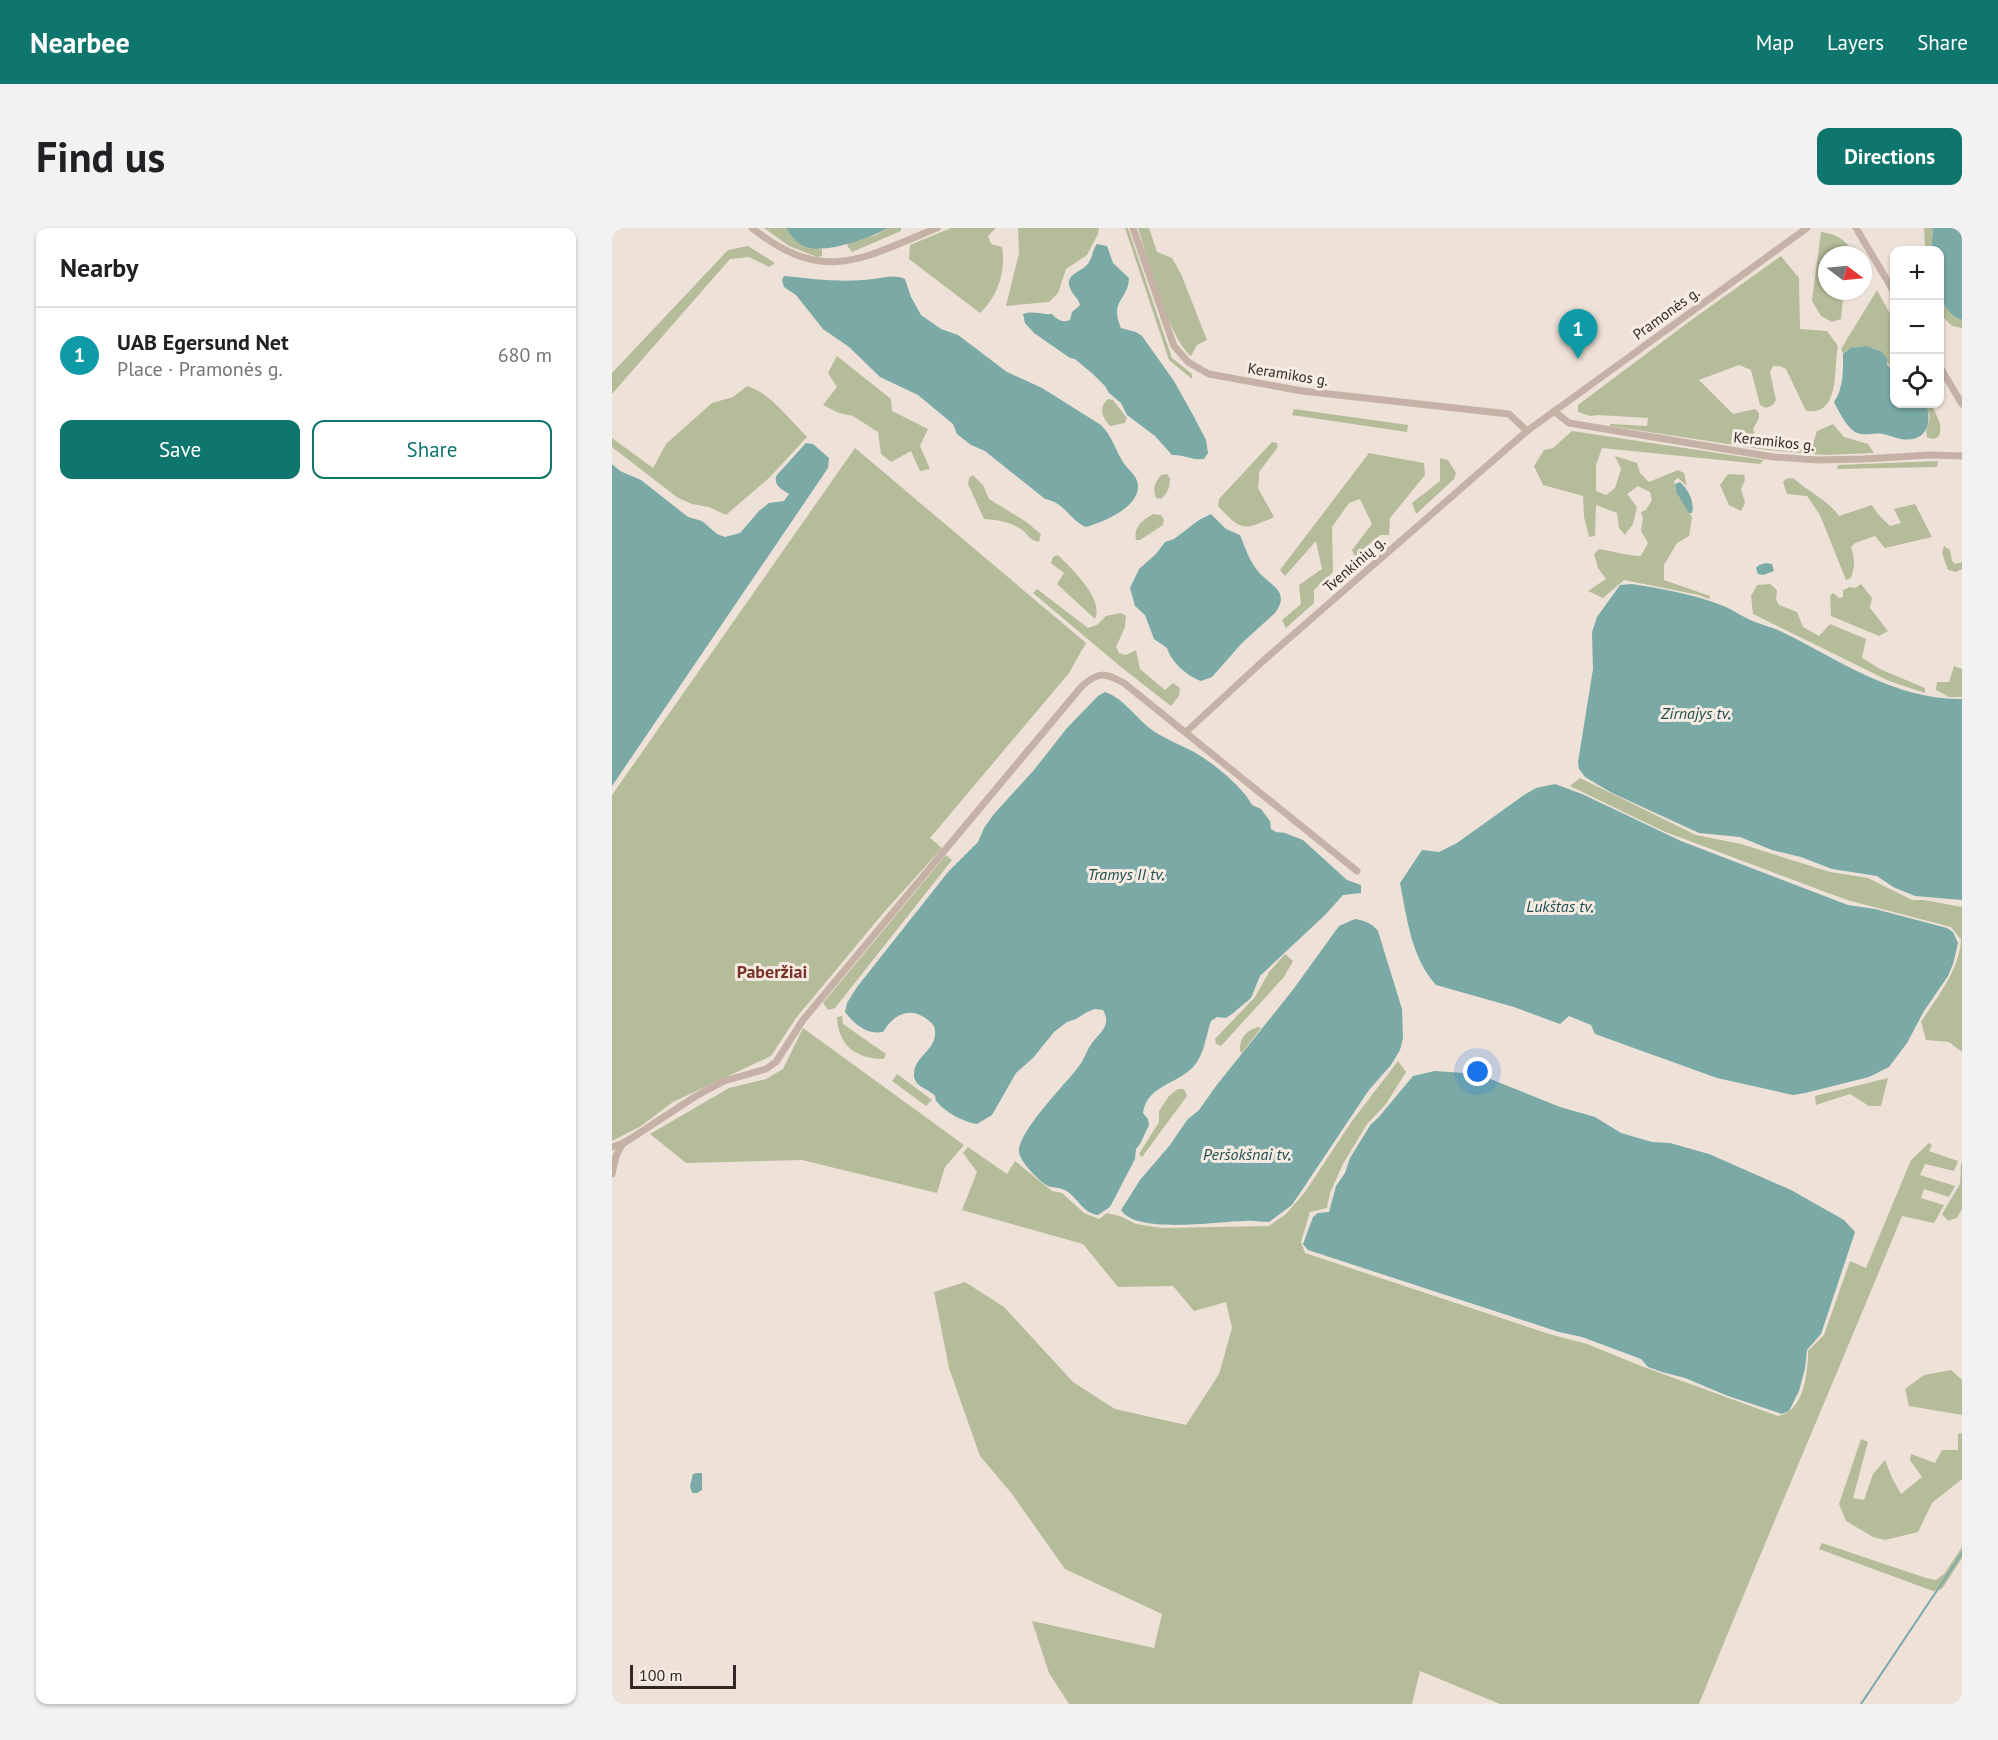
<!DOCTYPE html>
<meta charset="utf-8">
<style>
body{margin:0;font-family:"PT Sans",sans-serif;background:#f2f2f2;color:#202124}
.controls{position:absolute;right:18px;top:18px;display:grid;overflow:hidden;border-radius:12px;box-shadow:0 2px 4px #0004}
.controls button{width:54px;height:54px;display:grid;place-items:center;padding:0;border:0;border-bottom:2px solid #e0e0e0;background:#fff;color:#202124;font:30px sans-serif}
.compass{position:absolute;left:1206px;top:18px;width:54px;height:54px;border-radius:50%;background:#fff;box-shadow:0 2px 4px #0004;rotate:106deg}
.scale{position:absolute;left:18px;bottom:15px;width:106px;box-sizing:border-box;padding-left:6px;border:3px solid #322926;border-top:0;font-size:16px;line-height:21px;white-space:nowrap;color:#322926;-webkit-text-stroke:4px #f7ece4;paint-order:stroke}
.you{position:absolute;left:866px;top:844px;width:21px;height:21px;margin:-15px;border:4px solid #fff;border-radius:50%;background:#1a73e8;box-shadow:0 0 0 9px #1a73e833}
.badge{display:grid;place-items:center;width:39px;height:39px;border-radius:50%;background:#0f766e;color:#fff;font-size:20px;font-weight:700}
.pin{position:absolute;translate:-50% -50px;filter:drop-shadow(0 2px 3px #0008)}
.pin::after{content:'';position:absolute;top:32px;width:21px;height:18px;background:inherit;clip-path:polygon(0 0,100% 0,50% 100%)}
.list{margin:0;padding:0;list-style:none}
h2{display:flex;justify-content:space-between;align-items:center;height:78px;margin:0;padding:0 24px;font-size:26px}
h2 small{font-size:20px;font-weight:400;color:#757577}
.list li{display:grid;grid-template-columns:39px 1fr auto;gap:18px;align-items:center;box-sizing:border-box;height:96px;padding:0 24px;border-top:2px solid #e0e0e0}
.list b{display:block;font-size:22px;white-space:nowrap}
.list p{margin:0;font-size:20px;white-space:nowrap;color:#757577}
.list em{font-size:20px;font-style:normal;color:#757577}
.actions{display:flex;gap:12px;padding:18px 24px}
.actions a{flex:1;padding:14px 0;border:2px solid #0f766e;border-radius:12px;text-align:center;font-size:21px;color:#0f766e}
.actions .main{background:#0f766e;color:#fff}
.icon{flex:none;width:33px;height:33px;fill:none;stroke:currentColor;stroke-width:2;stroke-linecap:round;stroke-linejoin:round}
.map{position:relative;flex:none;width:1350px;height:1476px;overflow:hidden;border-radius:12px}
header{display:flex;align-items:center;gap:36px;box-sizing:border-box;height:84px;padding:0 30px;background:#0f766e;color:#fff}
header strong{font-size:28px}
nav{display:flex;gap:33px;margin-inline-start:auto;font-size:21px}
.intro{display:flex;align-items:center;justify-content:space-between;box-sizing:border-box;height:144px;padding:0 36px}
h1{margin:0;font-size:42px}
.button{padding:15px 27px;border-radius:12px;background:#0f766e;color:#fff;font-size:21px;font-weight:700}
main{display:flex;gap:36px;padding:0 36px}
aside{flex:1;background:#fff;border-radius:12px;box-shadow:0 2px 4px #0004}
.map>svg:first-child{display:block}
</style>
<header>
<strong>Nearbee</strong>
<nav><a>Map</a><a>Layers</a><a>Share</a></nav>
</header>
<div class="intro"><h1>Find us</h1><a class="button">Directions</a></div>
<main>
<aside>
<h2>Nearby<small></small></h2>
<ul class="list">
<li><span class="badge" style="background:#0f9aa8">1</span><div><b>UAB Egersund Net</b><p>Place · Pramonės g.</p></div><em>680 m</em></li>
</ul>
<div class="actions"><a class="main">Save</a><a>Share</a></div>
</aside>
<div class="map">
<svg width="1350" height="1476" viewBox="0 0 1350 1476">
<rect width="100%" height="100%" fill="#eee2d8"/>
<g fill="#b4bc9a">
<path d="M152,0H174C184,15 193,19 210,21V28L205,29L177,18Z"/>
<path d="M276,0H289V3L240,24L236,19L235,15L264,7Z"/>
<path d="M339,0H384L376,8L379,16L390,19C394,44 386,68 368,85L297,31L298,17Z"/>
<path d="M406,0H487L486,6L475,27L454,41L446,65L437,74L394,78L407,25Z"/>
<path d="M513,0H516L560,130L580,146V151L557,132Z"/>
<path d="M526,0H537L545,24L560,30L569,46L595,112L585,117L579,128C557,111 535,30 526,0Z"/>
<path d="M1312,0H1321L1319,22H1313Z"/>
<path d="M1209,4C1227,7 1233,11 1243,27H1215V63H1251V42L1256,51L1254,63L1236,64L1231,70L1229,91L1220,94L1209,88L1200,73Z"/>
<path d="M136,18L163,35L157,39L137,29L118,31L0,166V145L116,22Z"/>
<path d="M1169,28L1187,50L1188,101L1215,103L1226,118C1221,141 1229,188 1194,183L1174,141L1168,138H1161L1158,144L1164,172L1161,177L1154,180L1148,177L1139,142L1127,137L1087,152L1121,186L1143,181L1147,185V190L1141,201L1144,211L1201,216L1205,203L1221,196L1232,209L1256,216L1262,225L1213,227L1155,222L998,198V196L1035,198L1036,190L986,187L978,188L966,184V177L1078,93Z"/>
<path d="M1265,62L1282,93V146L1269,123C1257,118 1242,116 1231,126L1229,121Z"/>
<path d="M1328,68C1330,77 1341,89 1350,92V100L1340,98L1328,86Z"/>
<path d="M225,128L279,171L280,183L316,201L308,218L318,241L308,243L299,223L279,234L269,226L266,204L241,188L227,185L211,177L225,159L216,145Z"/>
<path d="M135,158C157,164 179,193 195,209L157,250L114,287L97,279L80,276L66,270L0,219V210L41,240L54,216L100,175L121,169Z"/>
<path d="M496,171L501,172L515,190L513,195L498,198C490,189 486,180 496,171Z"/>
<path d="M1314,176H1319C1324,187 1333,198 1326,209L1321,211L1315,209L1314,203L1318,190Z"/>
<path d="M682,181L796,197L795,204L680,187Z"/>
<path d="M960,203L1152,232L1148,236L990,220L984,237V263L994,267L1003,260L1009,241L1003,228L1025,235L1028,245L1037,254L1066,242L1072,245L1075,258L1066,250L1062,253L1064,264L1080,289L1077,308L1065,315L1052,337V352L1098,368L1097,371L1087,367L1012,352L991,370L976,363L994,351L986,340L982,326L987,321C1001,323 1015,328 1029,328L1036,315L1029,303L1031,290L1029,284L1034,282L1040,272L1038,264L1026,258L1015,266L1025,279L1021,296L1013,307L1007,300L1005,285L984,277L983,308L977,309L972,289L971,268L931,257L922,238L932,222L941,220Z"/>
<path d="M660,214L665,215L666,219L647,244V251L646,260L662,289C631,303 629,303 606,278L607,271Z"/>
<path d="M243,220L474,415L457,445L318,610L330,620L273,683L184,790L159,828L61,874L29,898L0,913V567Z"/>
<path d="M757,225L812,235L813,247L778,290L777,307H768L743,328L740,322L760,296L748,271L737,275L720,299L721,344L702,362V375L674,400L670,392L689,376L687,357L710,341L704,313L673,348L668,342Z"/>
<path d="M828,230L836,232L844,245L842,251L804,286L800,275L828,253Z"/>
<path d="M1326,233L1325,239L1225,241L1226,237Z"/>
<path d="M555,246L558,250C558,259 556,265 549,271L544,270C540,260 543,255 549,247Z"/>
<path d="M1116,246L1132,247L1133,252L1129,261L1133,275L1129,283L1117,277L1108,257Z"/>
<path d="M361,247L371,257L377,271L413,293L429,306L427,314C416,312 416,305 407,300C397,293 383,292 372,291L356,256L357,250Z"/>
<path d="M1181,250C1195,263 1216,272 1227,288L1260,277L1265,285L1278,298L1289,295L1282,281L1303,276L1320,309L1273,320L1263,308L1243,315L1239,319C1243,331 1243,338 1239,350L1234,352L1208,287L1195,268L1175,266L1171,254L1174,251Z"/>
<path d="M541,286L549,287L552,292L551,297L528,312H524C521,299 531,292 541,286Z"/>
<path d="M1332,318L1338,322L1340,333L1343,336L1350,334V341L1344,344L1336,342L1330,325Z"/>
<path d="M446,327C459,340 493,372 483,391L445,356L452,345L439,335L441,329Z"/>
<path d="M1158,356L1165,362L1164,371L1167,377L1185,384L1191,399L1207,408L1218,396L1254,411L1250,430L1270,442L1313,460V465L1277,453L1141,386L1139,368L1145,357Z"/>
<path d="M1249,356L1260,370L1258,380L1276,403L1267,408L1219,388L1218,368L1221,365L1227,370L1231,369V362L1238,359L1243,360Z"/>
<path d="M425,361L476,400L485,397L494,388L509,385L514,388L513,399L504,419L507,425L514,427L524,422L528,441L553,462L561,455L568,460L567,468L559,478L509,439L421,365Z"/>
<path d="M1342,438L1350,441V469H1337L1324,462L1325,454H1337Z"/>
<path d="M968,550L1084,607L1129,616L1218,644L1256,650L1300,672H1312L1350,679V824L1337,814L1314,812L1309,794C1325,769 1347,743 1349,712L1339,699L1235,672L1051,603L958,558Z"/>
<path d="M334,627L340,632L223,780L216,782L211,775Z"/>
<path d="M673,726L681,733L672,749L609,818L604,816L603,811L643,769L657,744Z"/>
<path d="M230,788L231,796L274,826L272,831C245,831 226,818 225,789Z"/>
<path d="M646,799L649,800L629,826C625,813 634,802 646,799Z"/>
<path d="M191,800L352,917L333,939L325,965L190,932L74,935L38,906L117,860L154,851L171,841Z"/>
<path d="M786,833L794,844L774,876L755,896L731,936L718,965L715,980L698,984L689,1014L693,1025L937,1106L975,1116L1029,1138L1166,1188C1192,1184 1196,1144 1196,1123L1212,1107L1238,1033L1254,1040L1299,932L1317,915L1320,917L1317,923L1346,933L1342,943L1313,936L1308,947L1343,958L1337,969L1312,961L1309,970L1332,977L1322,995L1290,988C1223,1151 1153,1313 1087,1476H888L808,1443L800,1476H457L437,1445L420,1393L542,1420L550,1386L453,1341L400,1266L368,1228L337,1140L322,1064L353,1054L392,1079L461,1154L503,1181L574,1197L607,1146L620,1100L614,1074L582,1083L561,1058L506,1059L471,1016L350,982L365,944L351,925L356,919L395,946L403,933L440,963L450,965L472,985L487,991L495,985L508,988L524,996L550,1000L657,998L674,986L693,964L740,893Z"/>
<path d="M285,846L320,872L314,878L280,853Z"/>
<path d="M1276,850L1269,878H1257L1238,866L1204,877L1203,868Z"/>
<path d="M566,861H572L575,868L530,929L527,926L547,894V883L557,868Z"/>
<path d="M1349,935H1350V981L1345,990L1336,993L1330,986L1348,956Z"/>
<path d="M1339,1142L1350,1152V1187L1297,1178L1293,1161L1312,1147Z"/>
<path d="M1350,1205V1251L1320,1275L1306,1304L1273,1312L1261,1309L1234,1293L1227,1276L1249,1211L1256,1214L1241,1270L1252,1272L1261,1246L1273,1232L1280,1250L1289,1266L1310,1249L1298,1232L1299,1226L1323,1235L1330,1222H1346V1206Z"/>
<path d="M1210,1315L1314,1350L1324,1352L1332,1346L1350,1319V1330L1330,1361L1321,1363L1207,1321Z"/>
</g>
<g fill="#7aa9a6">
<path d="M174,0H276C258,10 214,26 194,19C184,15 179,8 174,0Z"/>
<path d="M1321,0H1350V92C1321,81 1328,48 1328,22H1319Z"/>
<path d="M485,16L495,18L501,35L517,50C516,73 497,72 509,100L524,104L530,108L562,153L581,187L594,212L596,225L592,231C581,233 572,226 560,227L543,208L515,187L509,175L497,165L493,158L482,147L463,131L458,130L422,105L413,95L411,86C421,82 430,87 440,86C446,92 450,95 458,92L460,84L468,77C466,69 460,67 458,60C452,45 472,44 477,34C481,28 480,22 485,16Z"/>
<path d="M172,48C202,51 231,55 261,51C272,50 282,46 293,51L299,69L309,87L329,101L346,107L395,144L430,160L489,197C500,208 503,221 511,234C516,242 525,247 526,257C527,280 491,294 474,299C457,292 454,275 433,271L373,223L359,217L345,206L341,196L306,167L268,149L237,119L211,101L184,67L172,59L170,52Z"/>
<path d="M1254,118L1269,123L1275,130V136L1282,146V176H1314C1321,196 1314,215 1289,211C1283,210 1277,207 1271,206C1262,204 1251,209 1243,204C1234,198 1227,184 1222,174C1232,160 1231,141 1231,126L1239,120Z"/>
<path d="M194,215L201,216L217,230L216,240L0,558V236L8,243L29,252L76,289L90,293L105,306L113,309L128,305L147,283L157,275L172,273L177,266C170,261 162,259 164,248Z"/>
<path d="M1068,254C1076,261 1083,274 1080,285H1077L1064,264L1063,256Z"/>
<path d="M599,286L614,301L628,307C633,319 637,332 645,342C656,357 680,362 663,385L630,415L600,449L589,453C575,448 559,434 555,420L542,411L533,387L523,378L518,360L527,341L544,326L553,314L562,311L587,292Z"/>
<path d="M1154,335L1160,336L1162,343L1151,347L1146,346L1144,340L1147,337Z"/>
<path d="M1020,356C1047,360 1084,367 1109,377C1122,382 1133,391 1146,395C1153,398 1160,399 1168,403C1226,431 1282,472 1350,471V672L1303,668L1281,659L1265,648L1220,641L1189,629L1160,622L1128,609L1087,605L1000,565L973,549L967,541L966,534L981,441L980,404L985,389L1008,357Z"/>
<path d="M493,464C510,469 525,491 540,502C553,511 567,516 582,524C600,534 631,559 640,577L649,581L658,593L659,601L664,604L673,605L691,612L735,652L749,657V665L731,667L713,687L648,748L639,770L620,786L614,790L605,789L599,793C594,807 593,822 585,834C571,856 535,855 531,885L536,891L537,897L528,916L524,921L523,931L498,979L486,987C469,985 465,966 450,961C446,959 440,960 436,958C428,954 408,934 407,924C406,903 454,856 467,838C472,832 474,824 478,818C485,806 501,799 491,782L483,781L475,784L464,791L455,794L442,804L421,830L404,845L380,887L365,896C352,894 334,885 325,874C321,869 326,870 321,866C314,860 302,858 302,847C301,829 325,822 323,803C323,798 320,795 316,792C298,777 281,787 271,804C255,807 242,796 233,784L235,775L245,759L336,644L366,614L372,600L382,586L422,542L455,500L486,468Z"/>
<path d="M943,556L970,566L1069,613L1236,677L1263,681L1335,700L1341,704L1346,715L1341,736L1336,748L1312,783L1295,815L1277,839L1257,849L1193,865L1181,867L1105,850L983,806L979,797L957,788L948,796L902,779L824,757C799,729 795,690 788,655L810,622L827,624L845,615L912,567L924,560Z"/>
<path d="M743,691C753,693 760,695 766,703L790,781L791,810L788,822L779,837L757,862L680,977L657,994C649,994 641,992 633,993C607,993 525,1007 509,982L528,952L558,917L575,892L587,882L604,858L680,763L727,698Z"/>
<path d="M823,843L866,846L948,879L983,889L1009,905L1040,914L1058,915L1097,926L1179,962L1232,992L1243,1004L1209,1106L1195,1122L1193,1140L1187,1163L1177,1183L1170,1186L1116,1168L1073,1150L1050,1144L1036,1139L1029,1131L970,1109L947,1104L696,1022L691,1016L701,989L706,985L717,984L724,958L733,945L738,930L759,896L766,890L801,848Z"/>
<path d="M85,1245H90V1262L85,1265H80L78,1258L81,1246Z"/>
</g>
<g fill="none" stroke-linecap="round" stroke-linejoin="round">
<path stroke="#7aa9a6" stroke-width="2" d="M1249,1476L1350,1325"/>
<g stroke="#c5b1a6" stroke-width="7">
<path d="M140,0C212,57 249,31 325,0"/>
<path d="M521,0L562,118L576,134L597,146L690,163L897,186L915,203"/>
<path d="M1244,0L1282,64"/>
<path d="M1328,139L1350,176"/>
<path d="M942,183L957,195L1161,229L1206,232L1251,231L1318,227L1350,228"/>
<path d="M574,504L651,433L915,203L1195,0"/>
<path d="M0,919L12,915L84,868L112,853L154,841L164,834L191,792L470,458C487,443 493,445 512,455L745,643"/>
<path d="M0,946L4,928L11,915"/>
</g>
</g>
<g text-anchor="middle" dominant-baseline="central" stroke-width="6" stroke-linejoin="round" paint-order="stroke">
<g font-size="15" fill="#322926" stroke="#f7ece4">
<text transform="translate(1054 85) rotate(-36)">Pramonės g.</text>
<text transform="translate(676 146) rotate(9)">Keramikos g.</text>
<text transform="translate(1162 213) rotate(6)">Keramikos g.</text>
<text transform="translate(742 336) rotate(-41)">Tvenkinių g.</text>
</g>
<g font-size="16" font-style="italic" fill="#204f4e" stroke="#f7ece4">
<text x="1084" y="485">Zirnajys tv.</text>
<text x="514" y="646">Tramys II tv.</text>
<text x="948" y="678">Lukštas tv.</text>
<text x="635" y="926">Peršokšnai tv.</text>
</g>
<g font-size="18" font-weight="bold" fill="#7a3226" stroke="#f7ece4">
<text x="160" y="743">Paberžiai</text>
</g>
</g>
</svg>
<div class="controls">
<button>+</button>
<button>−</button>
<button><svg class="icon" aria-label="locate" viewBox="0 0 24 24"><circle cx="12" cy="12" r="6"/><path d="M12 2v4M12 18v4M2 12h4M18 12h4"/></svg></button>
</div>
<svg class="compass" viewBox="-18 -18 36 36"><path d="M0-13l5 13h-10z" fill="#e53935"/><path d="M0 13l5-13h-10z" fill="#757577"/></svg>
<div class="scale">100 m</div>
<div class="you"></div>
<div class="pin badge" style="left:966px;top:131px;background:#0f9aa8">1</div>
</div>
</main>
